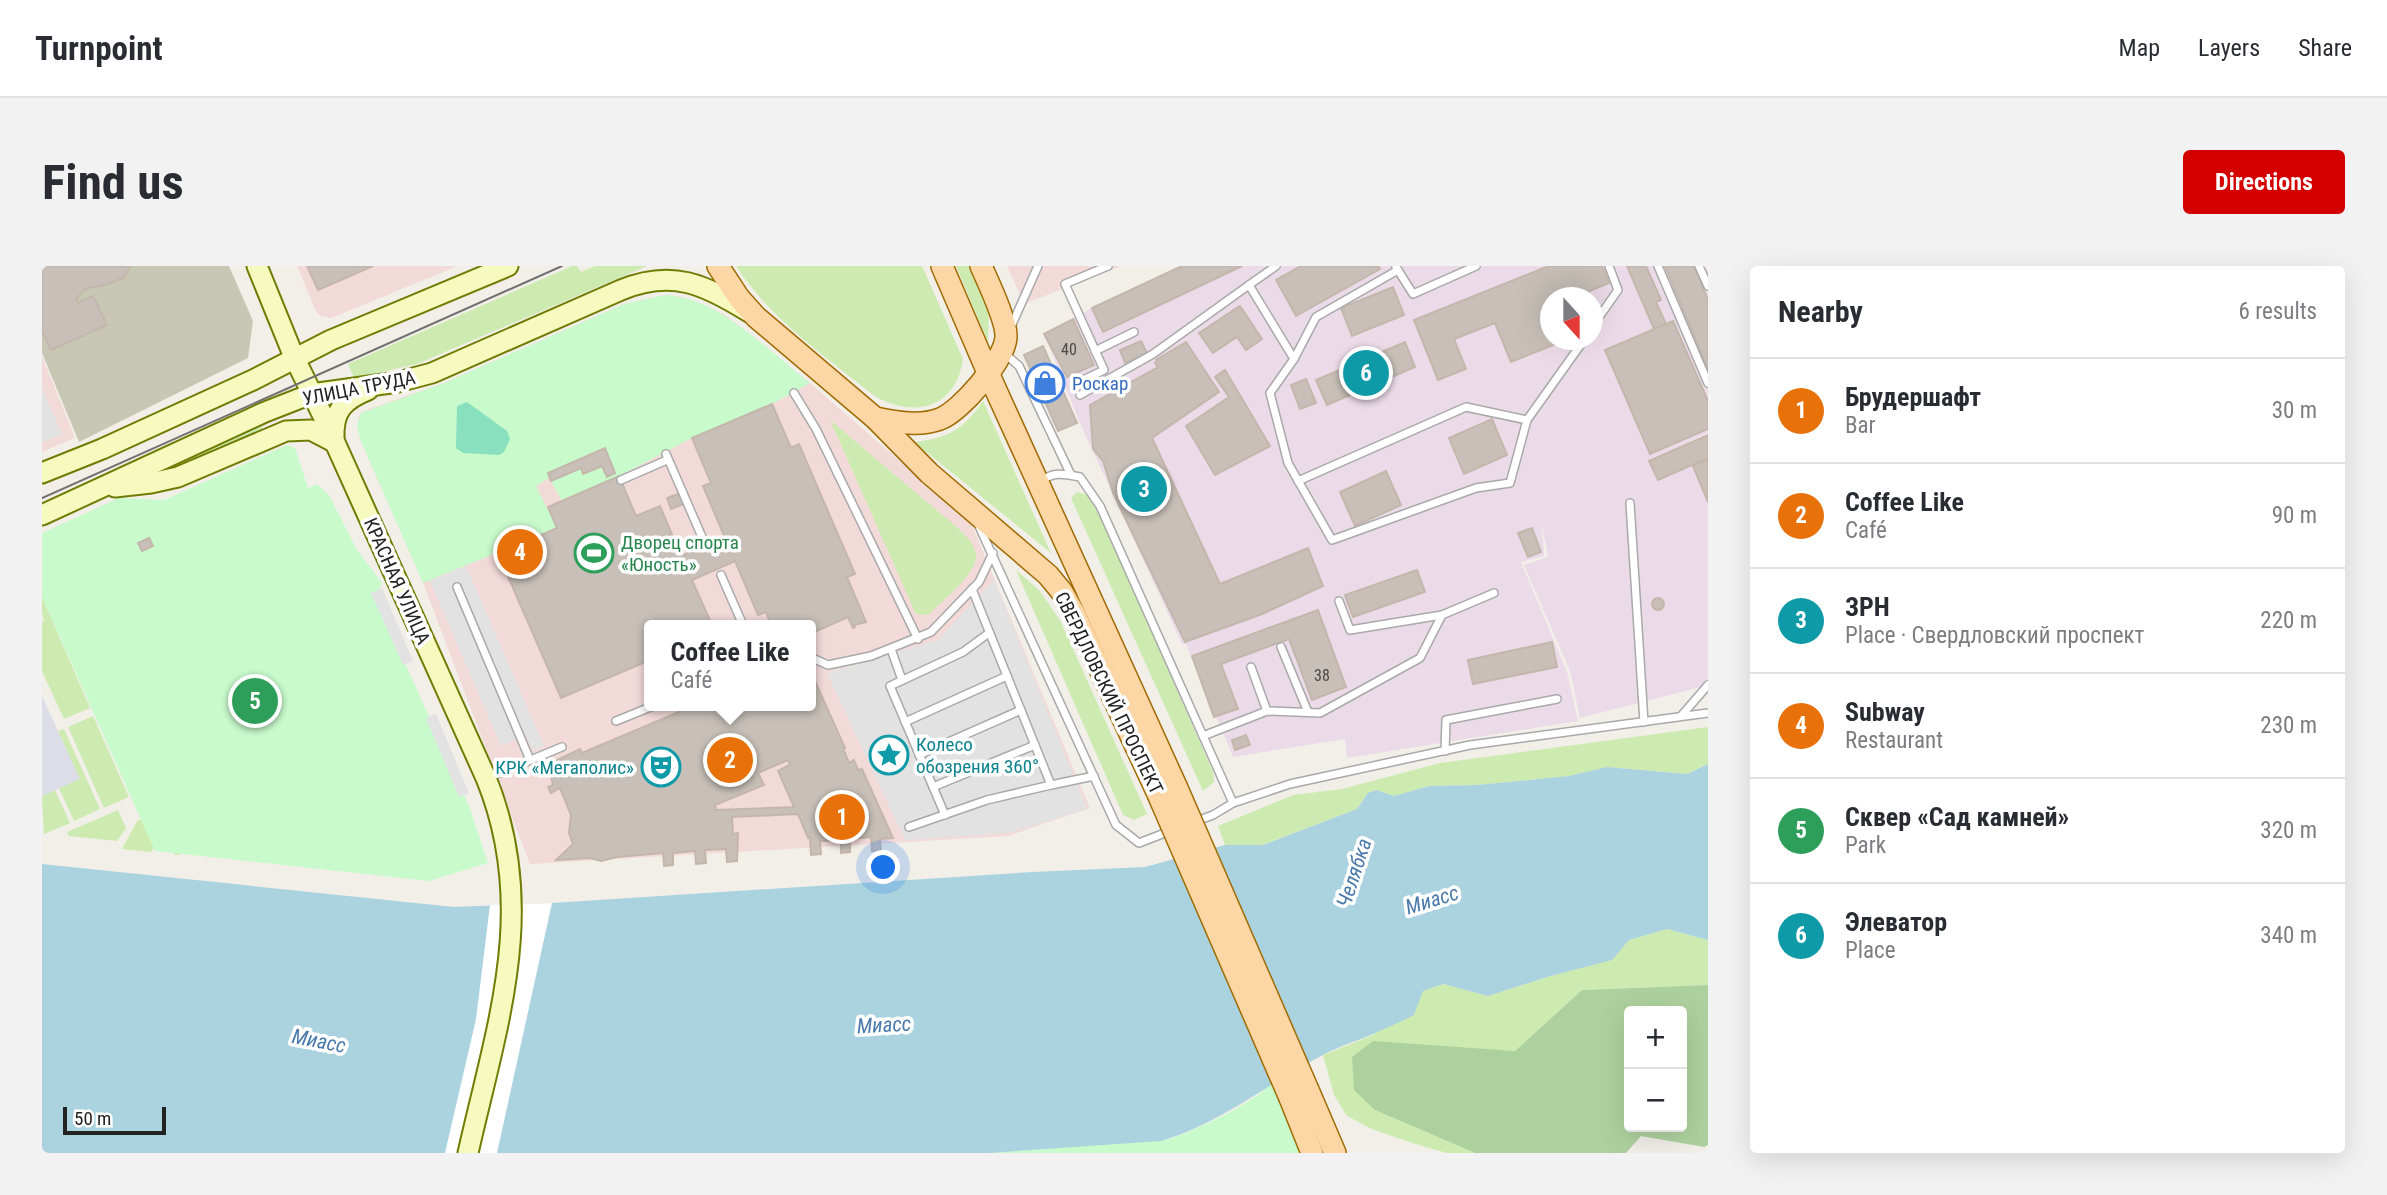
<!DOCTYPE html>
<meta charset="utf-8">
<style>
body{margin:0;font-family:"Roboto Condensed",sans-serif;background:#f2f2f3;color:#2b2b33}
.controls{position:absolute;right:21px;bottom:21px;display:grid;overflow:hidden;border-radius:7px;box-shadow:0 7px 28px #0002}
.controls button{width:63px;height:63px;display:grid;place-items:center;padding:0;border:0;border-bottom:2px solid #e1e1e2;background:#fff;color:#2b2b33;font:35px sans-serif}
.compass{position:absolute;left:1498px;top:21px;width:63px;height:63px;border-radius:50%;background:#fff;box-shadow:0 7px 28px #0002;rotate:159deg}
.scale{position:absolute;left:21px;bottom:18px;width:103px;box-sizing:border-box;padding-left:7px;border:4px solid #222;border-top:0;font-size:19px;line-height:24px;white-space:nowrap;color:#222;-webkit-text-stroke:5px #fff;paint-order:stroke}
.you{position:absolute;left:842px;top:602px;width:24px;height:24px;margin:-18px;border:5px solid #fff;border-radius:50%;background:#1a73e8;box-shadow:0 0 0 10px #1a73e833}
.badge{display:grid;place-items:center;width:46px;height:46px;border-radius:50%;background:#d40000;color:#fff;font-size:23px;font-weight:700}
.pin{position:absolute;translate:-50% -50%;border:4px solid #fff;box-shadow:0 2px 7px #0006}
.popup{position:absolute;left:602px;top:354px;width:172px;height:91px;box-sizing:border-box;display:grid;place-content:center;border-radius:7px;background:#fff;filter:drop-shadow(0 2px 5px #0005);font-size:23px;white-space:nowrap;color:#7c7c81}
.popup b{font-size:26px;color:#2b2b33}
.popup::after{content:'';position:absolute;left:50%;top:100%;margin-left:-14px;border:14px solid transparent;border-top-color:#fff}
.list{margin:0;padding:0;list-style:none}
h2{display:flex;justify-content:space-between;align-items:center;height:91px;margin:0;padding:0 28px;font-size:30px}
h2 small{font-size:23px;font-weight:400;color:#7c7c81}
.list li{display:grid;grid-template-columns:46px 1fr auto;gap:21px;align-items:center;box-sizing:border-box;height:105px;padding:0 28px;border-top:2px solid #e1e1e2}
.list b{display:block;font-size:26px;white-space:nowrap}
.list p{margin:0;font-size:23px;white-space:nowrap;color:#7c7c81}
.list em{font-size:23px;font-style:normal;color:#7c7c81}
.map{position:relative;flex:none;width:1666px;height:887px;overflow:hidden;border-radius:7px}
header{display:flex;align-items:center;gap:42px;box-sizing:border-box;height:98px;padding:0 35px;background:#fff;border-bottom:2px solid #e1e1e2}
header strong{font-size:33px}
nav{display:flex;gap:38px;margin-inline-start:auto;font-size:24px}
.intro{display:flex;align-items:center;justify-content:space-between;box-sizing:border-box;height:168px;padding:0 42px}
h1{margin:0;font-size:49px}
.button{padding:18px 32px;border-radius:7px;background:#d40000;color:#fff;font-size:24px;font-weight:700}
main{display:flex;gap:42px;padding:0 42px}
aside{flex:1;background:#fff;border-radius:7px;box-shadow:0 7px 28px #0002}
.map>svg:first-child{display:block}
</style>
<header>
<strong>Turnpoint</strong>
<nav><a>Map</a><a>Layers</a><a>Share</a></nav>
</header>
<div class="intro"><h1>Find us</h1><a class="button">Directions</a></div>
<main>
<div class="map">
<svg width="1666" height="887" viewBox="0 0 1666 887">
<rect width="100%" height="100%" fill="#f2efe9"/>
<g fill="#f2dad9" fill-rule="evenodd">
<path d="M255,0H416L289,52L278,50L274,45Z"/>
<path d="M965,0H1079L982,38Z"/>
<path d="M625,29L641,31L683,49L768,117L929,257L1048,542L966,570L488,598L381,317L318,173L316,153L319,147L327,143L402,117L582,38ZM608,359H768V440H608Z"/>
<path d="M0,90L33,172L0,186Z"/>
</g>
<path fill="#ebdbe8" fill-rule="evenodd" d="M1140,0H1666V167L1647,176L1666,222V419L1538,452L1528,405L1482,299L1506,291L1500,259L1502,290L1479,296L1525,406L1536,455L1305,492L1303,473L1191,491L1144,378H1140L1037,155L1002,68L1050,42ZM1508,32H1550V74H1508Z"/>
<path fill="#c7c7b4" d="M0,0H187L211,55L206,92L37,176L0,87Z"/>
<g fill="#cdebb0">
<path d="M530,0H535L539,6L553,0H605L375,98L312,112L306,98Z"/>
<path d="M694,0H880L921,93C914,142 874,152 834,131C784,91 729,54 694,0Z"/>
<path d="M914,0H928L947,43L946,76Z"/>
<path d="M941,135L1009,287L872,176C907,172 922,163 941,135Z"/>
<path d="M788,154L917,263C924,270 934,279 934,290C934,309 899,336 886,349L874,348Z"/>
<path d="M219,159L222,166L143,201H127Z"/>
<path d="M1035,226L1046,229L1058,249L1171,506L1172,516L1161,525L1029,232Z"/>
<path d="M974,304L998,325L1019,356L1105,548L1092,554L1081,549Z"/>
<path d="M0,331L48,442L22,453L0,405V356L2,354L0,349Z"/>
<path d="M51,450L87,531L62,542L26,461Z"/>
<path d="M1666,461V498L1645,508L1565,501L1528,510L1435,519L1387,520L1352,530L1334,524L1326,527L1315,543L1220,579H1183L1176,560L1251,529L1300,523L1398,497Z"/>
<path d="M22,463L58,543L32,555L17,522L37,513L16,465Z"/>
<path d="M13,524L28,557L2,568L0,530Z"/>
<path d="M132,539L164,554L137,589H133L129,580L114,579L109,586L80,583L95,555Z"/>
<path d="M76,544L84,562L75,575L27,570L25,566Z"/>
<path d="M1625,663L1666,674V719L1540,724L1473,785L1409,782L1333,844L1433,887H1405L1370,877L1330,863L1305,850L1292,829L1281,789L1331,769L1381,725L1401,718L1446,730L1505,711L1569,694L1587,674Z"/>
</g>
<path fill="#add19e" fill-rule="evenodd" d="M1666,719V879L1662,881L1599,870L1584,887H1433L1333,844L1312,824L1310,791L1331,775L1473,785L1540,724ZM1587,745H1640V861H1587Z"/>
<g fill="#c8facc">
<path d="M623,29C678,32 725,84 768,117L730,138L650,172L577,210L520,235L507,212L494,220L515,262L381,317L318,173L315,159L319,147L402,117L582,38Z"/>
<path d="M245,179L253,182L266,222L275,218L287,229L315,284L340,317L333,330L427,540L446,597L387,615L113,585L0,331V267L77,232L122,234Z"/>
<path d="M1230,818L1256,879L1257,887H947L1124,874C1158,863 1203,841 1230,818Z"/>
</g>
<path fill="#88e0be" d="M425,136L465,165L468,173L462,186L457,189L421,187L414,182L415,140Z"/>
<g fill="#e2e2e2">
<path d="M0,122L20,168L0,177Z"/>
<path d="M424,300L502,480L491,485L484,469L459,480L388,315Z"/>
<path d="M952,314L1045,543L967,567L863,574L785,407L896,374Z"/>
<path d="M340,322L371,395L361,399L329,327Z"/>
<path d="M394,448L427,527L417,531L384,452Z"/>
</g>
<path fill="#dddde8" d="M0,430L38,513L0,530Z"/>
<path fill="#aad3df" d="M1666,498V674L1625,663L1587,674L1570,694L1505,711L1446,730L1401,718L1381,725L1372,749C1358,756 1343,763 1329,769C1312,776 1295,781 1279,790C1225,818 1178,858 1119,875L947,887H0V598L412,641L510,637L991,606L1103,601L1183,579H1221L1315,543L1326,527L1334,524L1352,530L1387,520L1435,519L1527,510L1565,501L1645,508Z"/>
<path fill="#fff" d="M510,637L455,887H403L434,753L448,639Z"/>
<g fill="#c7bfb8" stroke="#c4b6ab" stroke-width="2" fill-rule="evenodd">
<path d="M0,0H89L81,12L66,18L43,23L34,33L36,37L51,30L65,59L9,84L0,65Z"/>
<path d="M265,0H331L276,24Z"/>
<path d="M1140,0H1200L1061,66L1050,42Z"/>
<path d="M1259,0H1336L1338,3L1254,50L1234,14Z"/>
<path d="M1507,0H1560L1567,17L1531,32H1508V74L1521,75L1469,96L1453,57L1412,73L1424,103L1396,114L1372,54Z"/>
<path d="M1585,0H1604L1619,34L1614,36L1624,58L1612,63Z"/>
<path d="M1623,0H1652L1666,34V103Z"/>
<path d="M1351,21L1362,49L1310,70L1299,42Z"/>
<path d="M1198,40L1220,73L1204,84L1195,71L1171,87L1157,67Z"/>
<path d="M1031,53L1052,99L1025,111L1002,68Z"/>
<path d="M1631,55L1666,135V163L1608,188L1563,84Z"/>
<path d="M1099,75L1105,87L1083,97L1078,84Z"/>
<path d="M1144,76L1177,126L1110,172L1178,318L1266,282L1281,320L1220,348L1143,376L1071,227L1061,195L1051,183L1048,139L1116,101L1113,97L1115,96L1114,94Z"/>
<path d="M1363,76L1373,101L1285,139L1274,114Z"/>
<path d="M1001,80L1035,157L1016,165L982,89Z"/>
<path d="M1183,104L1228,180L1173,209L1144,160L1187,131L1173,111Z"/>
<path d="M1264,113L1274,137L1258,143L1249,119Z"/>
<path d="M730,138L749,182L757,178L813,308L805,311L824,356L812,359L813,361L811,362L806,351L768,368V359H729L724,346L716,349L693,295L650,314L670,359H608V394L519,432L464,306L473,302L465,284L515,262L506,241L577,210L594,250L618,240L639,290L683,272L661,220L669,217L650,172Z"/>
<path d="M1450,153L1465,189L1422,208L1407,172Z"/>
<path d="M1666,169V192L1616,214L1607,195Z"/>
<path d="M563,182L573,207L565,211L560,200L541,208L539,202L509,215L506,207Z"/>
<path d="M1666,193V236L1651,200Z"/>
<path d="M1344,205L1359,239L1313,260L1298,226Z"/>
<path d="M638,227L642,238L629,243L625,232Z"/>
<path d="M1490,262L1499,286L1486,291L1476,267Z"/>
<path d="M107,272L111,280L100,285L96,277Z"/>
<path d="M1375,304L1383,326L1311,351L1303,329Z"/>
<circle cx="1616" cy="338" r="6"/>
<path d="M1276,344L1304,421L1270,434L1247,373L1179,398L1196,443L1172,451L1150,390Z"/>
<path d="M1510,376L1515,401L1431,418L1426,394Z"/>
<path d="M768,404L803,482H801L807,497L812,494L816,504L820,503L851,572L838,573L839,585H830L829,571L808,573V586L799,587V574L778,575L779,588L769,589L768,571L766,572L756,548L690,551L691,568L696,567L695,595L685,596L684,583L663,584L664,597L654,598L653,585L631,587V599L622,600L621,587L575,591L559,595L548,592L514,594L531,578L527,567L529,549L518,522L509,527L506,521L511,519L508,506L510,499L515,494L538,483L540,487L651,440H768ZM746,494L748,499L736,505L752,541L674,544L673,539L722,519L716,507Z"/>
<path d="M1204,469L1208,479L1193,484L1190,474Z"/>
</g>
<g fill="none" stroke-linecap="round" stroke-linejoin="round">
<defs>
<g id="service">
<path d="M1234,0L1207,19L1252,93L1228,127L1246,197L1290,274L1434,222L1468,217L1485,154L1542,74"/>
<path d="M1616,0L1666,117"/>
<path d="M1657,0L1666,20"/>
<path d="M1354,1L1371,28L1434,0"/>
<path d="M1550,61L1576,24L1567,0"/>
<path d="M968,63L996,0"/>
<path d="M1053,85L1092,66"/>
<path d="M961,86L977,100L1029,209"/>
<path d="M1252,93L1274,51L1356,4"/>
<path d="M1035,117L1062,104L1023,18L1066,0"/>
<path d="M752,127L774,163L876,373"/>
<path d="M1038,129L1111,88L1207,19"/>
<path d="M624,188L660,271"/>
<path d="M579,214L625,194"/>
<path d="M1256,215L1424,141L1485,154"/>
<path d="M998,216C1011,205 1022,208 1038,211L1058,240L1191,537L1171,549L1152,556"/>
<path d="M1588,237L1602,456"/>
<path d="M936,258L1074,559L1097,577L1128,565"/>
<path d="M679,309L701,359"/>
<path d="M415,321L488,494"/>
<path d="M1297,335L1308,364L1400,349"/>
<path d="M1239,381L1266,446"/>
<path d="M849,383L860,414"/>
<path d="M768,391L786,399L829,390L889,366L937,316L951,287"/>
<path d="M1209,401L1225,445"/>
<path d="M1640,449L1666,419"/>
<path d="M574,455L611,440"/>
<path d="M863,456L965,410"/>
<path d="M1161,470L1225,445L1278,447L1378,392L1400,349L1452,327"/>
<path d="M1403,485L1404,454L1515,433"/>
<path d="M877,489L979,444"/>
<path d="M445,512L520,481"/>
<path d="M1009,519L1052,510"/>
<path d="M891,521L993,479"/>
<path d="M1191,537L1248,518L1428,479L1666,447"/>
<path d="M903,549L848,420L921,386L947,367"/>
<path d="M867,561L945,534L1009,519L930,323"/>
</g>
<g id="secondary">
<path d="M215,0L252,91L281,150L444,512C497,642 455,758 426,887"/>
<path d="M292,172C291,145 301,134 326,124"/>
<path d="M0,207L60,183L211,114L289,74L466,0"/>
<path d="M73,221L109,217L136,211L244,165L269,164L292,176"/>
<path d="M0,249L223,146L269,128L356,116L390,107L579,24C630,3 662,18 707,46"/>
</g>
<g id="primary">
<path d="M676,0L697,32L714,51L833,152L887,207L1006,309L1020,326L1032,347L1116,528"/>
<path d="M900,0L947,109L1134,520"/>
<path d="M833,152C854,156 877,161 898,153C918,146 963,94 964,71C965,55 946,16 939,0"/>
<path d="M1266,824L1293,887"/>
<path d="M1248,832L1270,887"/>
</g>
</defs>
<use href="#service" stroke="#a9a9a9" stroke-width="10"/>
<use href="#secondary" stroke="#707d05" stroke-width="23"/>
<use href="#primary" stroke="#a06b00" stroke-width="24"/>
<use href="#service" stroke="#fff" stroke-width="7"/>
<use href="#secondary" stroke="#f7fabf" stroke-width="19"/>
<use href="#primary" stroke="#fcd6a4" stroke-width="21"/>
<path stroke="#707070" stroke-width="2" d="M0,232L520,0"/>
<defs>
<g id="primary-bridge">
<path d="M1134,520L1266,824"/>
<path d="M1116,528L1248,832"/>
</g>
</defs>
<use href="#primary-bridge" stroke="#a06b00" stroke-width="24" stroke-linecap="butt"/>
<use href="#primary-bridge" stroke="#fcd6a4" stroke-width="21"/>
</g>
<defs>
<symbol id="shop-ring" viewBox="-11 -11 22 22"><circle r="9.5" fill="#fff" stroke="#3f7fe0" stroke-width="1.5"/><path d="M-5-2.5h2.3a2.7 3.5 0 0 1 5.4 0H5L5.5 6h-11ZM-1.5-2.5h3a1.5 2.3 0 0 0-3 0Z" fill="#3f7fe0"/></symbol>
<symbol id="stadium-ring" viewBox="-11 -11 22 22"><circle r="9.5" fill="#fff" stroke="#2e9e5b" stroke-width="1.5"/><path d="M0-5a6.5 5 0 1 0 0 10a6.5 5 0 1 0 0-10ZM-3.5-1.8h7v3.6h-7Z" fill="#2e9e5b"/></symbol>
<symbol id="sight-ring" viewBox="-11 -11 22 22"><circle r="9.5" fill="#fff" stroke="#0f9aa8" stroke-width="1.5"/><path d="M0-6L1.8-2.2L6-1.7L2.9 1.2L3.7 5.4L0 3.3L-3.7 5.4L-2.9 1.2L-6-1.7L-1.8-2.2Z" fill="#0f9aa8"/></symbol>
<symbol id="theatre-ring" viewBox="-11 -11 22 22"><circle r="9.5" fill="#fff" stroke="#0f9aa8" stroke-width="1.5"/><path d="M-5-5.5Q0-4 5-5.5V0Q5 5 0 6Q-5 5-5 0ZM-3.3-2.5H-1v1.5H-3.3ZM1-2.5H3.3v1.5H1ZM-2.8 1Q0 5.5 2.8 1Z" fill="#0f9aa8"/></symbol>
</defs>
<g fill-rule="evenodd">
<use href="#shop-ring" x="981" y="95" width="44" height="44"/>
<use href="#stadium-ring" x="530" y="265" width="44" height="44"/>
<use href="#sight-ring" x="825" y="467" width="44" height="44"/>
<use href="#theatre-ring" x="597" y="479" width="44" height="44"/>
</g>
<g text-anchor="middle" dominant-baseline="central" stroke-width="7" stroke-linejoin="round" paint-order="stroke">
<g font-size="16" fill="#4b4948">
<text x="1027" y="83">40</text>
<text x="1280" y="409">38</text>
</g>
<g font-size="19" fill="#366cbe" stroke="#fff" text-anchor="start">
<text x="1030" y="117">Роскар</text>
</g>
<g font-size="19" fill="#222" stroke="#fff">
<text transform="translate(317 122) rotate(-11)">УЛИЦА ТРУДА</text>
<text transform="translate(355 315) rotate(66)">КРАСНАЯ УЛИЦА</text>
<text transform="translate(1067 427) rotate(64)">СВЕРДЛОВСКИЙ ПРОСПЕКТ</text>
</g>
<g font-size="19" fill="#27864d" stroke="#fff" text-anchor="start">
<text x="579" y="276">Дворец спорта<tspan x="579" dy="22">«Юность»</tspan></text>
</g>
<g font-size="19" fill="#0d838f" stroke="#fff" text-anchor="start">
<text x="874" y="478">Колесо<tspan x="874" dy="22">обозрения 360°</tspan></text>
<text x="592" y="501" text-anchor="end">КРК «Мегаполис»</text>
</g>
<g font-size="21" font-style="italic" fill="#4a7aab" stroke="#fff">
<text transform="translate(1312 607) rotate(-72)">Челябка</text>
<text transform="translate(1390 634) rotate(-17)">Миасс</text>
<text transform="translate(842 759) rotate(-3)">Миасс</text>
<text transform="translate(277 775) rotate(11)">Миасс</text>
</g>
</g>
</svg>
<div class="controls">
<button>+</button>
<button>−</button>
</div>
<svg class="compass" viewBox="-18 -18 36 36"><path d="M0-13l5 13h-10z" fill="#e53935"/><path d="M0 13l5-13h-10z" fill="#7c7c81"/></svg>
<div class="scale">50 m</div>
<div class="you"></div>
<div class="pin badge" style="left:800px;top:551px;background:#e8710a">1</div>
<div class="pin badge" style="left:688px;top:494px;background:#e8710a">2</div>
<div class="popup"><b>Coffee Like</b>Café</div>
<div class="pin badge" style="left:1102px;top:223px;background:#0f9aa8">3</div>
<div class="pin badge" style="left:478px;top:286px;background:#e8710a">4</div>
<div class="pin badge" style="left:213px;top:435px;background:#2e9e5b">5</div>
<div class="pin badge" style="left:1324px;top:107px;background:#0f9aa8">6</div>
</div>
<aside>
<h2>Nearby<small>6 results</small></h2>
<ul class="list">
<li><span class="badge" style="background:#e8710a">1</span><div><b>Брудершафт</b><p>Bar</p></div><em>30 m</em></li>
<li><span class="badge" style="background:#e8710a">2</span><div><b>Coffee Like</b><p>Café</p></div><em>90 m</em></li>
<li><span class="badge" style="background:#0f9aa8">3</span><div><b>ЗРН</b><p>Place · Свердловский проспект</p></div><em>220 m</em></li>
<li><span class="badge" style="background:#e8710a">4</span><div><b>Subway</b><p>Restaurant</p></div><em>230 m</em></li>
<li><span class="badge" style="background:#2e9e5b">5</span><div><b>Сквер «Сад камней»</b><p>Park</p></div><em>320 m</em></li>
<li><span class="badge" style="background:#0f9aa8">6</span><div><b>Элеватор</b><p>Place</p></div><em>340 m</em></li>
</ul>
</aside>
</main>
